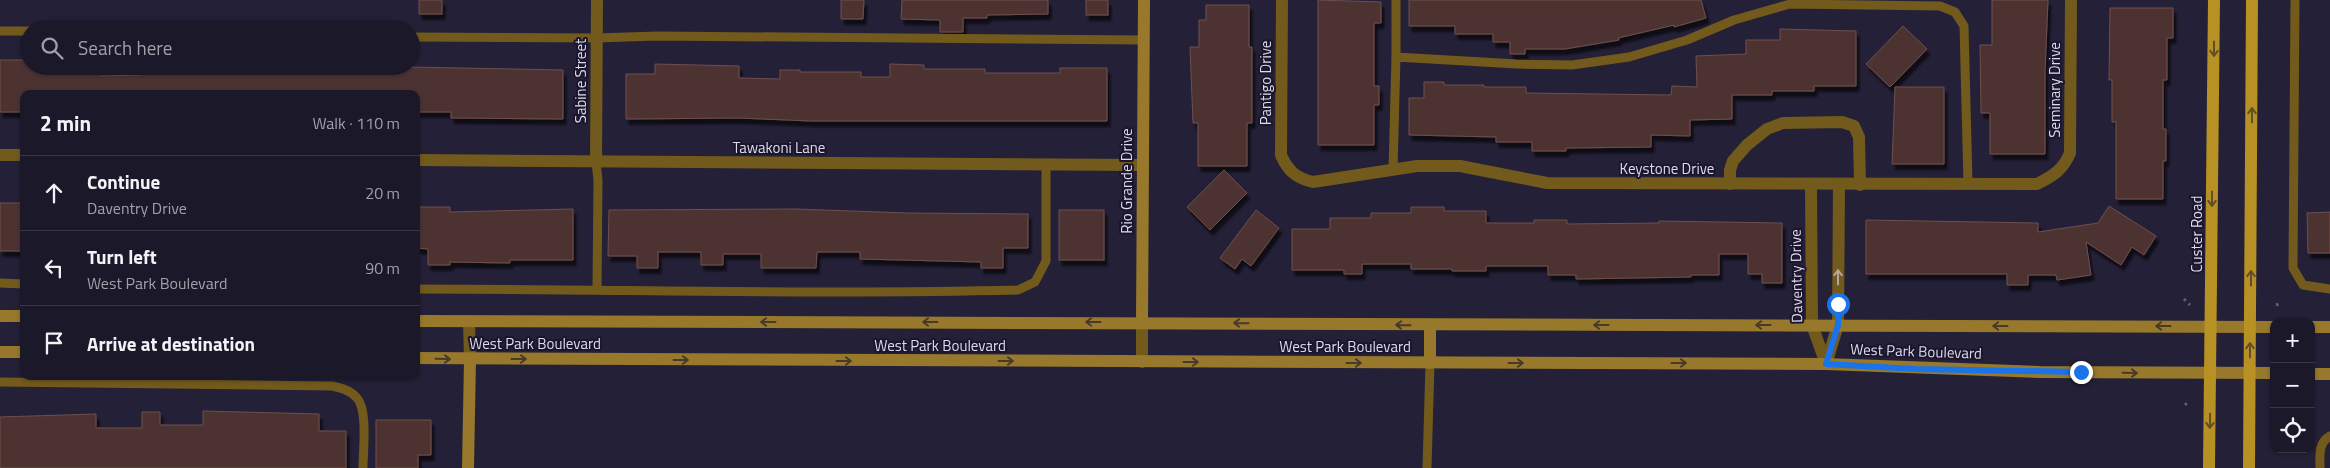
<!DOCTYPE html>
<meta charset="utf-8">
<style>
body{margin:0;font-family:"Titillium Web",sans-serif;background:#282535;color:#f1f3f6}
.controls{position:absolute;right:15px;bottom:15px;display:grid;overflow:hidden;border-radius:10px;box-shadow:0 1px 4px #0004}
.controls button{width:45px;height:45px;display:grid;place-items:center;padding:0;border:0;border-bottom:1px solid #393746;background:#1b1829;color:#f1f3f6;font:25px sans-serif}
.stop{position:absolute;width:15px;height:15px;margin:-11px;border:4px solid #1a73e8;border-radius:50%;background:#fff}
.stop.end{background:#1a73e8;border-color:#fff;box-shadow:0 1px 5px #0008}
.list{margin:0;padding:0;list-style:none}
h2{display:flex;justify-content:space-between;align-items:center;height:65px;margin:0;padding:0 20px;font-size:21px}
h2 small{font-size:16px;font-weight:400;color:#a0a0a8}
.list li{display:grid;grid-template-columns:32px 1fr auto;gap:15px;align-items:center;box-sizing:border-box;height:75px;padding:0 20px;border-top:1px solid #393746}
.list b{display:block;font-size:19px;white-space:nowrap}
.list p{margin:0;font-size:16px;white-space:nowrap;color:#a0a0a8}
.list em{font-size:16px;font-style:normal;color:#a0a0a8}
.icon{flex:none;width:28px;height:28px;fill:none;stroke:currentColor;stroke-width:2;stroke-linecap:round;stroke-linejoin:round}
.map{position:relative;flex:none;width:2330px;height:468px;overflow:hidden}
.search{position:absolute;background:#1b1829;box-shadow:0 1px 4px #0004;left:20px;top:20px;width:400px;height:55px;display:flex;align-items:center;gap:12px;box-sizing:border-box;padding:0 18px;border-radius:28px;color:#a0a0a8;font-size:19px}
.panel{position:absolute;background:#1b1829;box-shadow:0 1px 4px #0004;left:20px;top:90px;width:400px;height:290px;border-radius:10px}
.map>svg:first-child{display:block}
</style>
<div class="map">
<svg width="2330" height="468" viewBox="0 0 2330 468">
<defs>
<filter id="shadow"><feDropShadow dx="3" dy="5.5" stdDeviation="1" flood-color="#0009"/></filter>
</defs>
<rect width="100%" height="100%" fill="#242037"/>
<g fill="#4e3130" stroke="#6e4f4d" filter="url(#shadow)">
<rect x="419" y="0" width="23" height="14"/>
<path d="M841,0H864L863,19H841Z"/>
<path d="M902,0H1048V14L987,15V18H963V32H940V20L901,19Z"/>
<rect x="1086" y="0" width="22" height="15"/>
<path d="M1318,0L1381,2V23H1374V86H1379V105H1374V145H1318Z"/>
<path d="M1409,0H1701L1706,18L1674,27V25L1618,38L1619,40L1565,49H1525V54H1510V42H1493V34H1455V26H1409Z"/>
<path d="M1992,0H2048L2045,71V154H1990V113H1981L1980,45H1992Z"/>
<path d="M1206,5H1249V47H1252V123H1247V166H1198V123H1193L1190,47H1199V20H1206Z"/>
<path d="M2110,8H2173V38H2167V80H2163V129H2166V161H2163V199H2116V122H2112V80H2109Z"/>
<path d="M1903,26L1927,49L1890,87L1866,64Z"/>
<path d="M1780,29L1856,31V86H1814V91H1772V95H1732V119L1690,120V136L1651,135V147L1566,148V151H1532V142H1496V137L1409,135V98H1424V82H1444V85H1484V87H1526V93L1671,95L1672,86L1697,87L1696,56L1746,54V40H1780Z"/>
<path d="M0,60H29V66H101V76L142,75V66H229V72L254,73H297V66H316V74H357V66L563,70V119L451,118V112H416V94H24V112H0Z"/>
<path d="M655,64L739,66V78L780,79V70H800V72H861V77H890V64L924,65V69H985V73H1060V68H1107V121H811L739,118L626,119V74H655Z"/>
<path d="M1895,87H1944V164H1892Z"/>
<path d="M1224,170L1247,193L1210,230L1187,207Z"/>
<rect x="0" y="203" width="24" height="48"/>
<path d="M2109,206L2156,236L2144,255L2132,247L2121,265L2086,242L2091,275L2057,280L2056,275H2028V285H2007V274H1866V220L2038,223V232L2098,223Z"/>
<path d="M416,207H450V212L573,209V260H510V263L450,262V265H428V249L416,248Z"/>
<path d="M1411,207H1444V211H1486V223H1534V220H1567V224L1659,223V221L1782,223V283H1762V274H1748V254H1719V275H1691V277L1576,279V275H1548V266H1486V271H1452V269H1411V264H1362V274H1344V270H1292V229H1330V218H1371V213H1411Z"/>
<path d="M796,209L907,213L1028,214V248H1003V268H981V262L860,259V252H817L816,268H761V254H723V265H701V252H658V268H637V256H608L609,210Z"/>
<rect x="1059" y="210" width="45" height="50"/>
<path d="M1256,210L1279,228L1251,266L1242,259L1235,269L1220,258Z"/>
<path d="M2330,212V253H2308L2307,213Z"/>
<path d="M203,411L319,414V431H346V468H0V417L96,414V428H142V412H160V425H203Z"/>
<path d="M376,420H431V455H418V468H376Z"/>
</g>
<g fill="none" stroke-linecap="round" stroke-linejoin="round">
<g stroke="#636074" stroke-width="3" stroke-dasharray="2.5 4" stroke-linecap="butt">
<path d="M2184,299L2190,305"/>
<path d="M2276,305L2279,304"/>
<path d="M2185,405L2188,402"/>
</g>
<g stroke="#725a1c" stroke-width="9">
<path d="M1396,0V57"/>
<path d="M2295,0L2293,268L2303,285L2330,289"/>
<path d="M0,31H29"/>
<path d="M411,37L596,38L657,36L1144,40"/>
<path d="M596,162L598,180L597,289"/>
<path d="M1393,170L1396,57L1517,64L1572,65L1629,57L1687,40L1734,20L1790,4L1940,6L1955,12L1964,26L1968,184"/>
<path d="M0,283L24,284"/>
<path d="M416,289C617,289 817,295 1018,290L1035,282L1046,261V164"/>
<path d="M0,382L332,386C341,388 350,390 357,398C368,410 363,451 363,468"/>
<path d="M1427,468L1430,363"/>
<path d="M2320,468C2320,455 2318,443 2330,436"/>
</g>
<g stroke="#725a1c" stroke-width="12">
<path d="M1282,0L1281,155C1288,171 1296,178 1313,182L1417,166H1460L1547,183L2037,184C2053,176 2063,170 2070,153L2071,0"/>
<path d="M0,155H24"/>
<path d="M416,160L1142,165"/>
<path d="M596,162L597,0"/>
<path d="M1730,184V170L1733,161L1747,145L1767,129L1783,123L1842,122L1854,126L1859,137L1860,185"/>
<path d="M1811,185L1812,325L1826,364"/>
<path d="M469,321L470,359"/>
<path d="M1142,322V362"/>
<path d="M1826,364L1838,325L1839,185"/>
</g>
<g stroke="#98792b" stroke-width="12">
<path d="M0,316H24"/>
<path d="M416,321L2274,327"/>
<path d="M1142,322L1144,0"/>
<path d="M1430,325V363"/>
<path d="M2311,327H2330"/>
<path d="M0,352H24"/>
<path d="M416,358L1826,364L2040,372L2274,373"/>
<path d="M2311,374H2330"/>
<path d="M468,468L470,359"/>
</g>
<g stroke="#b89124" stroke-width="12">
<path d="M2209,468L2214,0"/>
<path d="M2249,468L2252,0"/>
</g>
</g>
<defs><path id="oneway-shaft" d="M-6 0H5M1.5-3L5.5 0L1.5 3" fill="none" stroke-width="1.6" stroke-linecap="round" stroke-linejoin="round" transform="scale(1.25)"/></defs>
<g stroke="#624d29">
<use href="#oneway-shaft" transform="translate(2214 49) rotate(90)"/>
<use href="#oneway-shaft" transform="translate(2252 115) rotate(-90)"/>
<use href="#oneway-shaft" transform="translate(2212 199) rotate(90)"/>
<use href="#oneway-shaft" transform="translate(2251 278) rotate(-90)"/>
<use href="#oneway-shaft" transform="translate(2250 350) rotate(-90)"/>
<use href="#oneway-shaft" transform="translate(2210 421) rotate(91)"/>
</g>
<use stroke="#b2a798" href="#oneway-shaft" transform="translate(1838 277) rotate(-90)"/>
<g stroke="#47392c">
<use href="#oneway-shaft" transform="translate(768 322) rotate(-180)"/>
<use href="#oneway-shaft" transform="translate(930 322) rotate(-180)"/>
<use href="#oneway-shaft" transform="translate(1093 322) rotate(-180)"/>
<use href="#oneway-shaft" transform="translate(1241 323) rotate(-179)"/>
<use href="#oneway-shaft" transform="translate(1403 325) rotate(-179)"/>
<use href="#oneway-shaft" transform="translate(1601 325) rotate(180)"/>
<use href="#oneway-shaft" transform="translate(1763 325) rotate(180)"/>
<use href="#oneway-shaft" transform="translate(2000 326) rotate(-180)"/>
<use href="#oneway-shaft" transform="translate(2163 326) rotate(-180)"/>
<use href="#oneway-shaft" transform="translate(443 359) rotate(1)"/>
<use href="#oneway-shaft" transform="translate(519 359)"/>
<use href="#oneway-shaft" transform="translate(681 360)"/>
<use href="#oneway-shaft" transform="translate(844 361)"/>
<use href="#oneway-shaft" transform="translate(1006 361)"/>
<use href="#oneway-shaft" transform="translate(1191 362)"/>
<use href="#oneway-shaft" transform="translate(1354 363)"/>
<use href="#oneway-shaft" transform="translate(1516 363)"/>
<use href="#oneway-shaft" transform="translate(1679 363)"/>
<use href="#oneway-shaft" transform="translate(2130 373) rotate(1)"/>
</g>
<g fill="none" stroke-linecap="round" stroke-linejoin="round">
<path stroke="#1a73e8" stroke-width="6" d="M1838,304V325L1826,364L1916,369L2081,372"/>
</g>
<g text-anchor="middle" dominant-baseline="central" stroke-width="4" stroke-linejoin="round" paint-order="stroke">
<g font-size="15" fill="#dddbeb" stroke="#1b162d">
<text transform="translate(580 81) rotate(-90)">Sabine Street</text>
<text transform="translate(1265 83) rotate(-90)">Pantigo Drive</text>
<text transform="translate(2054 90) rotate(-90)">Seminary Drive</text>
<text x="779" y="147">Tawakoni Lane</text>
<text x="1667" y="168">Keystone Drive</text>
<text transform="translate(1126 181) rotate(-90)">Rio Grande Drive</text>
<text transform="translate(2196 234) rotate(-90)">Custer Road</text>
<text transform="translate(1796 276) rotate(-91)">Daventry Drive</text>
<text x="535" y="343">West Park Boulevard</text>
<text x="940" y="345">West Park Boulevard</text>
<text x="1345" y="346">West Park Boulevard</text>
<text transform="translate(1916 351) rotate(2)">West Park Boulevard</text>
</g>
</g>
</svg>
<div class="controls">
<button>+</button>
<button>−</button>
<button><svg class="icon" aria-label="locate" viewBox="0 0 24 24"><circle cx="12" cy="12" r="6"/><path d="M12 2v4M12 18v4M2 12h4M18 12h4"/></svg></button>
</div>
<div class="stop" style="left:1838px;top:304px"></div>
<div class="stop end" style="left:2081px;top:372px"></div>
<div class="search"><svg class="icon" aria-label="search" viewBox="0 0 24 24"><circle cx="10" cy="10" r="6"/><path d="M15 15l6 6"/></svg>Search here</div>
<section class="panel">
<h2>2 min<small>Walk · 110 m</small></h2>
<ul class="list">
<li><svg class="icon" aria-label="ahead" viewBox="0 0 24 24"><path d="M12 20V5M6 11l6-6 6 6"/></svg><div><b>Continue</b><p>Daventry Drive</p></div><em>20 m</em></li>
<li><svg class="icon" aria-label="left" viewBox="0 0 24 24"><path d="M17 20v-9H6M10 6l-5 5 5 5"/></svg><div><b>Turn left</b><p>West Park Boulevard</p></div><em>90 m</em></li>
<li><svg class="icon" aria-label="arrive" viewBox="0 0 24 24"><path d="M6 21V4h12l-3 4 3 4H6"/></svg><div><b>Arrive at destination</b></div></li>
</ul>
</section>
</div>
